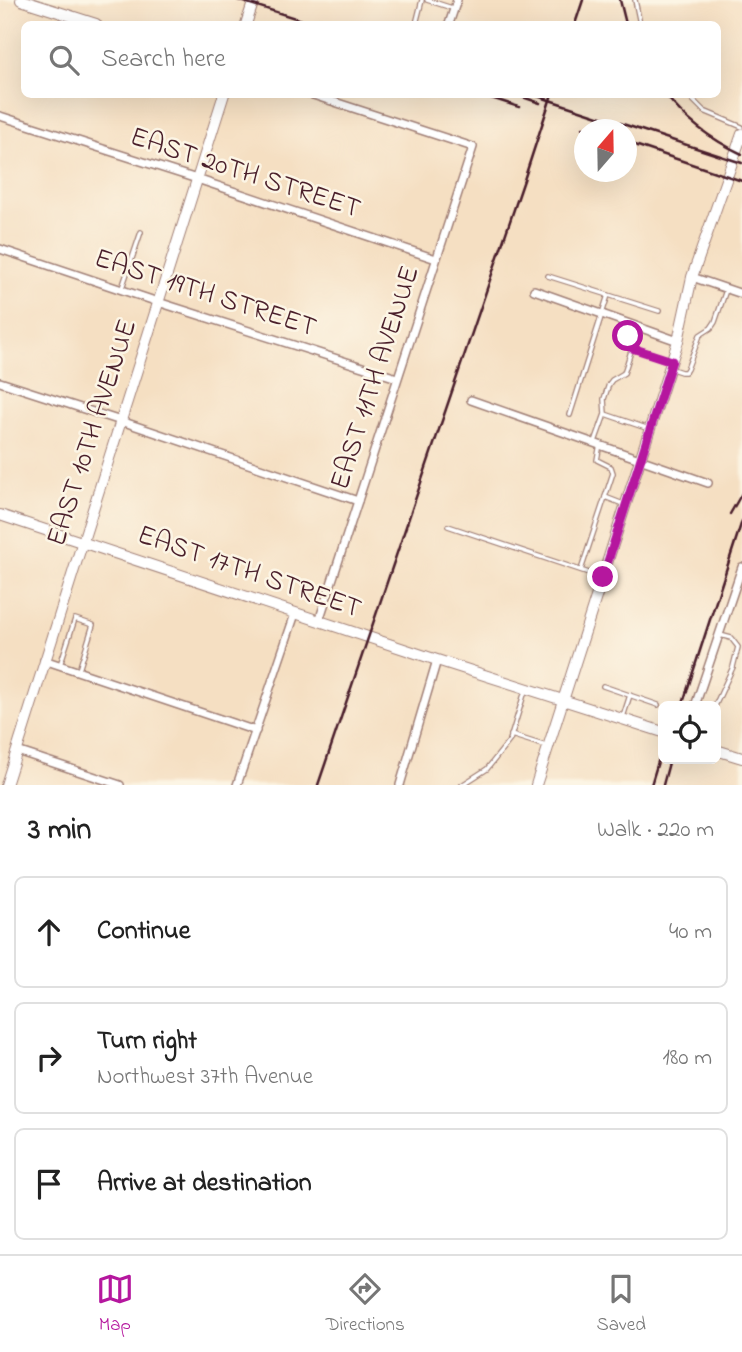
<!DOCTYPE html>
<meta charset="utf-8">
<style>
body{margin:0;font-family:"Indie Flower",sans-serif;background:#f2f2f2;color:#222}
.controls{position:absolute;right:21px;bottom:21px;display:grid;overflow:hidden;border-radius:10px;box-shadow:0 7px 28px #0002}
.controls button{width:63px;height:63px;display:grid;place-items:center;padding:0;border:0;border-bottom:2px solid #e0e0e0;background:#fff;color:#222;font:35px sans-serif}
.compass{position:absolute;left:574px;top:119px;width:63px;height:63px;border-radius:50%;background:#fff;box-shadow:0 7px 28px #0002;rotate:20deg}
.stop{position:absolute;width:21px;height:21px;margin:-16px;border:5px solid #b5179e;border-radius:50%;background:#fff}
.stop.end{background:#b5179e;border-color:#fff;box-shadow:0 2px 7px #0008}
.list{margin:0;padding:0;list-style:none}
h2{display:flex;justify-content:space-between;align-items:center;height:91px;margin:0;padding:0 28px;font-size:30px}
h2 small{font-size:23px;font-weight:400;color:#767676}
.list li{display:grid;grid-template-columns:46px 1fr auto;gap:21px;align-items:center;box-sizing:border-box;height:112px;margin:0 14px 14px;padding:0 14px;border:2px solid #e0e0e0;border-radius:10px}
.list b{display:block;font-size:26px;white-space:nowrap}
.list p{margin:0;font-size:23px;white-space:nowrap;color:#767676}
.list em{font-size:23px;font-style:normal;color:#767676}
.icon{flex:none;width:38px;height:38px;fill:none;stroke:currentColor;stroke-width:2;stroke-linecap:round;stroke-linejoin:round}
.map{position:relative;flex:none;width:742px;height:785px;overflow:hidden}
.search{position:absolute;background:#fff;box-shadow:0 7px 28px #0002;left:21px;right:21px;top:21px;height:77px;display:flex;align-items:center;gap:18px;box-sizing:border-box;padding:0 24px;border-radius:10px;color:#767676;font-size:26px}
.sheet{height:469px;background:#fff}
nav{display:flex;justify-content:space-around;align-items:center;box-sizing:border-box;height:98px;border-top:2px solid #e0e0e0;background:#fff;font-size:19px;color:#767676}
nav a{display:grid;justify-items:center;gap:4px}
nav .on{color:#b5179e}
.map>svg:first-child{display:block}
</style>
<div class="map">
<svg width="742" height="785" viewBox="0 0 742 785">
<rect width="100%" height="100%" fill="#fcf5e5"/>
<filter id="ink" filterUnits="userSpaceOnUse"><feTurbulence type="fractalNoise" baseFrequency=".0143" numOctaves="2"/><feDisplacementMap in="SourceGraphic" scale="14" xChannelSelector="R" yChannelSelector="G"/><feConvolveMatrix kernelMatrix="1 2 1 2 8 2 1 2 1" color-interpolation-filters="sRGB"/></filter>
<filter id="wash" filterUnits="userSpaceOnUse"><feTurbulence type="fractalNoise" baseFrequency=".00686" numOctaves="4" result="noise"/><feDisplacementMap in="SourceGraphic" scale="28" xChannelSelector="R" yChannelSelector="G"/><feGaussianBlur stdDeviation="1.57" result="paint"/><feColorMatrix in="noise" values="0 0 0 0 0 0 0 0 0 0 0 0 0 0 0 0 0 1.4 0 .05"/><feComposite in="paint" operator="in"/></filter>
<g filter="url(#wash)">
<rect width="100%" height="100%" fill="#f5dfc2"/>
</g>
<g filter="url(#ink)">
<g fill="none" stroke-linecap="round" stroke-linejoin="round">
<defs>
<g id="lane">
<path d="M427,0L452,8"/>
<path d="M635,0L640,24"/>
<path d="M416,24L422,0"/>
<path d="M687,94L704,111L742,127"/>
<path d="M548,276L659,311"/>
<path d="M122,288L141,232"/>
<path d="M632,348L670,360"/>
<path d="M672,369L681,372H685L687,369L700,335L711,328L715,322L726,290"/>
<path d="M605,414L649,429"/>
<path d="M570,415L608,295"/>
<path d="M595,442L605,414L604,399L609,384L612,380L624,373L632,348C627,340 629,333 631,325"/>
<path d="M605,497L623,504"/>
<path d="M448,526L601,577"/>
<path d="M581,570L613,473L611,467L597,460L600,444"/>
<path d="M60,665L75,619L93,625L79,670"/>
<path d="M603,686L658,705"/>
<path d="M715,706L733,667L738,647L731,638L720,635"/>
<path d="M623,717L630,695"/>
<path d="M511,735L546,746"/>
<path d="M462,785L487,769L510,740L525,691"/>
</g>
<g id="street">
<path d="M449,24L457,0"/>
<path d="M310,94L473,147L319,621"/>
<path d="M0,116L197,179L436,259"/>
<path d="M0,249L158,302L397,378"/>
<path d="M692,277L742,294"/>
<path d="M534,290L678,341"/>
<path d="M0,382L121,421L358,501"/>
<path d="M471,400L708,483"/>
<path d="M44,660L256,731"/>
<path d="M695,706L742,567"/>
<path d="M17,751L120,785"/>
<path d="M237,785L295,614"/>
<path d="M400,785L437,660"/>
</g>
<g id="secondary">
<path d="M21,0L96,24"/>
<path d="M246,24L254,0"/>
<path d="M0,515L437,660L663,732"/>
<path d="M716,750L742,758"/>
<path d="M6,785L224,94"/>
<path d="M536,785L678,341L692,277L742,134"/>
</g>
</defs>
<use href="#lane" stroke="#a07f76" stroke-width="6"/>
<use href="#street" stroke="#a07f76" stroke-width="10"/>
<use href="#secondary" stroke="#a07f76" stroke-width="12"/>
<use href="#lane" stroke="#fff" stroke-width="3.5"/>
<use href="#street" stroke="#fff" stroke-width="7"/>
<use href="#secondary" stroke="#fff" stroke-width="10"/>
<g stroke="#4a1f2b" stroke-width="2.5">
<path d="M238,0L314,24"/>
<path d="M620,0L626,24"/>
<path d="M575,24L583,0"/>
<path d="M479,94L519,107"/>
<path d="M514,94L540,103"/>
<path d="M531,94L742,163"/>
<path d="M665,94C685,120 712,140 742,154"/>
<path d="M583,128L588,130"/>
<path d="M626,142L742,181"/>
<path d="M730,514L742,493"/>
<path d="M682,706L742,521"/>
<path d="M318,785L524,180L552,94"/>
<path d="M651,785L663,745"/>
<path d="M663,785L670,759"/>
</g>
</g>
</g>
<g fill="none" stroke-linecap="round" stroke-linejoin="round" filter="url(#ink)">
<path stroke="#b5179e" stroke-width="9" d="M603,577L672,361L632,348L629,343L628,336"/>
</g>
<g text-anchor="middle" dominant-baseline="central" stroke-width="5" stroke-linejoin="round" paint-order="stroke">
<g font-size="28" fill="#4a1f2b" stroke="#fcf5e5">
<text transform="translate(245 174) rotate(18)">EAST 20TH STREET</text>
<text transform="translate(205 294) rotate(18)">EAST 19TH STREET</text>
<text transform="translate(376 378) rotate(-72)">EAST 11TH AVENUE</text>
<text transform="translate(93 433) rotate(-72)">EAST 10TH AVENUE</text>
<text transform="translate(249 573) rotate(19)">EAST 17TH STREET</text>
</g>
</g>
</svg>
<div class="controls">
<button><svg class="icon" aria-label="locate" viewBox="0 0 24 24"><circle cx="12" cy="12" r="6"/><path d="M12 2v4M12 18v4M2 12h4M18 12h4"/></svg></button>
</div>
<svg class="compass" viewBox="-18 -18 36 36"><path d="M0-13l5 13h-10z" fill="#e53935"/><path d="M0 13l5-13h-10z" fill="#767676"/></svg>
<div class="stop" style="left:628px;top:336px"></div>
<div class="stop end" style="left:603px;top:577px"></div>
<div class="search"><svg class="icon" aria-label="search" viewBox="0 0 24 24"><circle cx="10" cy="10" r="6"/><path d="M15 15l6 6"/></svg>Search here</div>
</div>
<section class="sheet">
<h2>3 min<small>Walk · 220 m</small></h2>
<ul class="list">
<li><svg class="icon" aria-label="ahead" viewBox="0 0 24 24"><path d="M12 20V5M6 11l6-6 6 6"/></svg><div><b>Continue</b></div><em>40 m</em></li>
<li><svg class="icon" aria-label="right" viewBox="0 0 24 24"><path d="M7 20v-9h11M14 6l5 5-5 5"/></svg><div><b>Turn right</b><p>Northwest 37th Avenue</p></div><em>180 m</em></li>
<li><svg class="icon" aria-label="arrive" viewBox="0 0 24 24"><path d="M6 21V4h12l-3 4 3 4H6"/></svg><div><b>Arrive at destination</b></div></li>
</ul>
</section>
<nav>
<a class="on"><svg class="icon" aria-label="map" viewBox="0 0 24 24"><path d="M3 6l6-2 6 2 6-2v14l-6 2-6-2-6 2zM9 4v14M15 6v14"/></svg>Map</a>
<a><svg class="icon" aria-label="directions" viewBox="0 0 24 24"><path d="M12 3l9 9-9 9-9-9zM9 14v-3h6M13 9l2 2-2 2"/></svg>Directions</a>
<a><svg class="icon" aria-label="saved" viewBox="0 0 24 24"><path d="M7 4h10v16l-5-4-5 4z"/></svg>Saved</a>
</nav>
